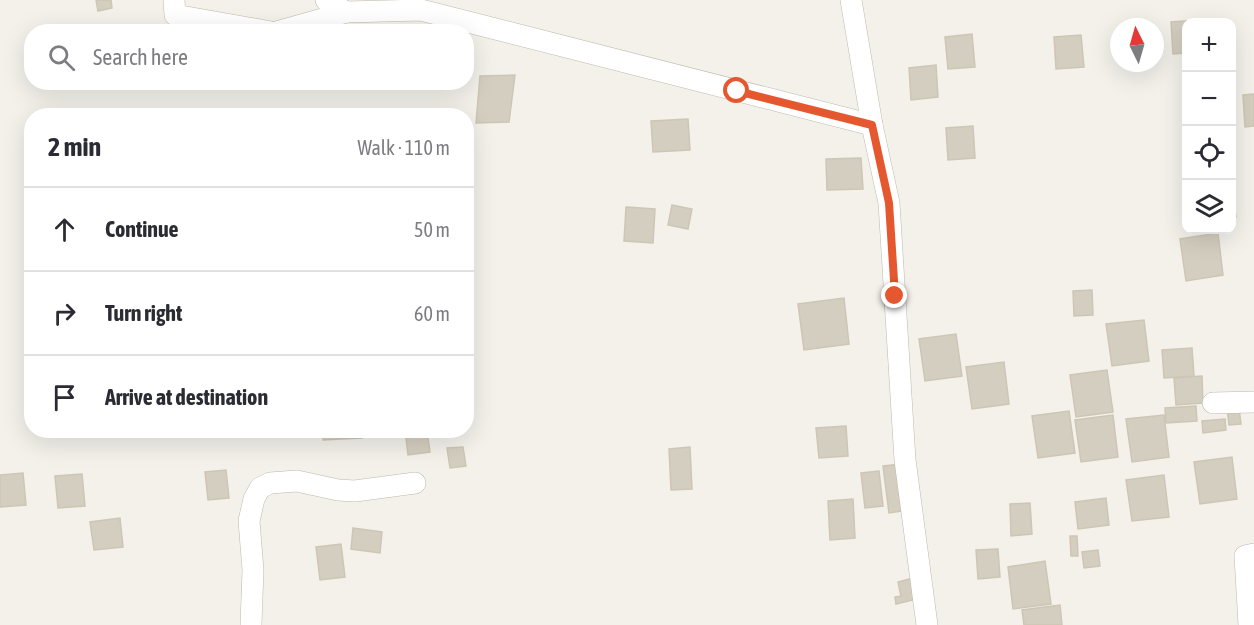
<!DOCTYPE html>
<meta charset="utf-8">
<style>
body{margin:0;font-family:"Asap Condensed",sans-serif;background:#f2f2f3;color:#2b2b33}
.controls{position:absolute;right:18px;top:18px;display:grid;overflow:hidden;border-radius:12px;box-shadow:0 6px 24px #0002}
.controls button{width:54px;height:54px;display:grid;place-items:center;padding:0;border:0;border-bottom:2px solid #e1e1e2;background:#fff;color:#2b2b33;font:30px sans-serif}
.compass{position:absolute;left:1110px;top:18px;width:54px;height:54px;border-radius:50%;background:#fff;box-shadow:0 6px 24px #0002;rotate:355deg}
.stop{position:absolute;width:18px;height:18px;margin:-14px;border:4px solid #e5582f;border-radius:50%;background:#fff}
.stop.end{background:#e5582f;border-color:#fff;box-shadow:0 2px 6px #0008}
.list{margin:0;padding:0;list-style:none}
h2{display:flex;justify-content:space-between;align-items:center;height:78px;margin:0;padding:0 24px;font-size:26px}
h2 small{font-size:20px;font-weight:400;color:#7c7c81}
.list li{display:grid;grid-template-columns:39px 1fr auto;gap:18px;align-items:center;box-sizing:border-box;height:84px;padding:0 24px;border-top:2px solid #e1e1e2}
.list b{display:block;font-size:22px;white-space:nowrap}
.list em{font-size:20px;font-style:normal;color:#7c7c81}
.icon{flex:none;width:33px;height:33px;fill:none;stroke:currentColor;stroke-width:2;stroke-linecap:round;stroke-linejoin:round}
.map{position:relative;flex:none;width:1254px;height:625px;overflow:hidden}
.search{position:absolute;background:#fff;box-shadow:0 6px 24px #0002;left:24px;top:24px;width:450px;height:66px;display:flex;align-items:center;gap:15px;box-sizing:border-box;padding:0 21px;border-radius:24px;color:#7c7c81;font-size:22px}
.panel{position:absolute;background:#fff;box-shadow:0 6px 24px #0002;left:24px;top:108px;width:450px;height:330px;border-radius:24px}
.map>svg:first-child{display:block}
</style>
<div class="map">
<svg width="1254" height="625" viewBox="0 0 1254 625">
<rect width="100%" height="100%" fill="#f3f1ea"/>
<g fill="#d4cec0" stroke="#cec6b4" stroke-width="1.5">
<path d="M96,0H111L112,8L98,11Z"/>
<path d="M1198,20V22H1186V53L1173,54L1171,22Z"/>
<path d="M972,34L975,67L948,69L945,37Z"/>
<path d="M1081,35L1084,67L1056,69L1054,37Z"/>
<path d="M936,65L938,97L911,100L909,68Z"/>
<path d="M515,75L509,122L476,123L480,76Z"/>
<path d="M1254,94V126L1245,127L1243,95Z"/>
<path d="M688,119L690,150L653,152L651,121Z"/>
<path d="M973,126L975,158L948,160L946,128Z"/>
<path d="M861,158L863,189L827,190L826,159Z"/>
<path d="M1232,199H1233L1236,217L1232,218Z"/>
<path d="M672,205L692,209L688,229L668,225Z"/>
<path d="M626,207L655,209L653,243L624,241Z"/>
<path d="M1218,233L1223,275L1186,281L1180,239Z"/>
<path d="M1092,290L1093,315L1074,316L1073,291Z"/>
<path d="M844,298L849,344L804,350L798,304Z"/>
<path d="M1144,320L1149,361L1112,366L1106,324Z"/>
<path d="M956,334L962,376L925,381L919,339Z"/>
<path d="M1192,348L1194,376L1164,378L1162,350Z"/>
<path d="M1004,362L1009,404L972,409L966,367Z"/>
<path d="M1107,370L1113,412L1076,417L1070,375Z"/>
<path d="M1202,376L1203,403L1176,405L1174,378Z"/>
<path d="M1196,406L1197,421L1166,423L1165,408Z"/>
<path d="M1239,408L1241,424L1229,425L1227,409Z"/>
<path d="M1069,411L1075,453L1038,458L1032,416Z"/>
<path d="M1113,415L1118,457L1081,462L1075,420Z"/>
<path d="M1164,415L1169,457L1132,462L1126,419Z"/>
<path d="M1225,419L1226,430L1203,433L1202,421Z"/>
<path d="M846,426L848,456L819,458L816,428Z"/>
<path d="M323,430H362V438L323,440Z"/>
<path d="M405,430H427L430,452L408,455Z"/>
<path d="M463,447L466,466L450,468L447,448Z"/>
<path d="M690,447L692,489L671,490L669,449Z"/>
<path d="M1232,457L1237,499L1200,504L1194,462Z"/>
<path d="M902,464L908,510L889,513L883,466Z"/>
<path d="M226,470L229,498L208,500L205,472Z"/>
<path d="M879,471L883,506L865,508L861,473Z"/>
<path d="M23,473L26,505L0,507V475Z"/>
<path d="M82,474L85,506L58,508L55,476Z"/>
<path d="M1164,475L1169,517L1132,521L1126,480Z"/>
<path d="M1106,498L1109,525L1078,529L1075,502Z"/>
<path d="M853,499L855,538L830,540L828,501Z"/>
<path d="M1030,503L1032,534L1011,536L1010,504Z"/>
<path d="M120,518L123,547L94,550L90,522Z"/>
<path d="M353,528L382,532L380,553L351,549Z"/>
<path d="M1070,536H1077L1078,556H1071Z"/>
<path d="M341,544L345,577L320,580L316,547Z"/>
<path d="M998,549L1000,577L978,579L976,550Z"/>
<path d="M1098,550L1100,566L1084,568L1082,552Z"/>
<path d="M1045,561L1051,604L1013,609L1008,567Z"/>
<path d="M913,578L917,599L896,604L895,597L901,596L898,582Z"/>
<path d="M1060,605L1062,625H1024L1022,610Z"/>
</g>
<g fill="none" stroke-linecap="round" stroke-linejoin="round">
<defs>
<g id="minor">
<path d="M174,0L175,15L271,32"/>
<path d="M326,0L330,4L347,12L421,10L872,125L889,203L905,460L927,625"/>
<path d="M851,0L872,125"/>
<path d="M276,32L347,12"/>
<path d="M1213,403L1254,402"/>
<path d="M251,625L253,570L249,521L254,499L260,488L270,483L297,481L338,490L355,491L415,483"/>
<path d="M1249,625L1245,556L1254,554"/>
</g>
</defs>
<use href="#minor" stroke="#beb9ad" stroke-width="22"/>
<use href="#minor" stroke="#fff" stroke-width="21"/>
</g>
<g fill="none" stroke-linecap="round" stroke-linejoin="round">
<path stroke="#e5582f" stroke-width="8" d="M737,91L872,125L889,203L895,296"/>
</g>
</svg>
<div class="controls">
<button>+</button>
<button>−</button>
<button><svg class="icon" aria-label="locate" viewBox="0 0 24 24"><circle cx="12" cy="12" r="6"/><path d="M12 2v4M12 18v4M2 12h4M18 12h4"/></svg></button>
<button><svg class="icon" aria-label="layers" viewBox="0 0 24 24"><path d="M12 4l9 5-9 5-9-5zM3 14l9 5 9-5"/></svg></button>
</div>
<svg class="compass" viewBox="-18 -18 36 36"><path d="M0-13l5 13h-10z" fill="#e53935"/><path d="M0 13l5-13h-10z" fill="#7c7c81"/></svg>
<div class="stop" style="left:737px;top:91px"></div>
<div class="stop end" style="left:895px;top:296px"></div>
<div class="search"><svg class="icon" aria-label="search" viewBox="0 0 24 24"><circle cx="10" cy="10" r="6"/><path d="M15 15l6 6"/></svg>Search here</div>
<section class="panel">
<h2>2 min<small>Walk · 110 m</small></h2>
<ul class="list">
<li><svg class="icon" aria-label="ahead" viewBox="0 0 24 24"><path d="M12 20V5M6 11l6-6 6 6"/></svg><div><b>Continue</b></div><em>50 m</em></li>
<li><svg class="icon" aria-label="right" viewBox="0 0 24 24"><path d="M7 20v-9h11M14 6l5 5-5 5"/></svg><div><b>Turn right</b></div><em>60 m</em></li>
<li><svg class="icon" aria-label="arrive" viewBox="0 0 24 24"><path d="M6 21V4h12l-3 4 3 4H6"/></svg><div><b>Arrive at destination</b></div></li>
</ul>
</section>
</div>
